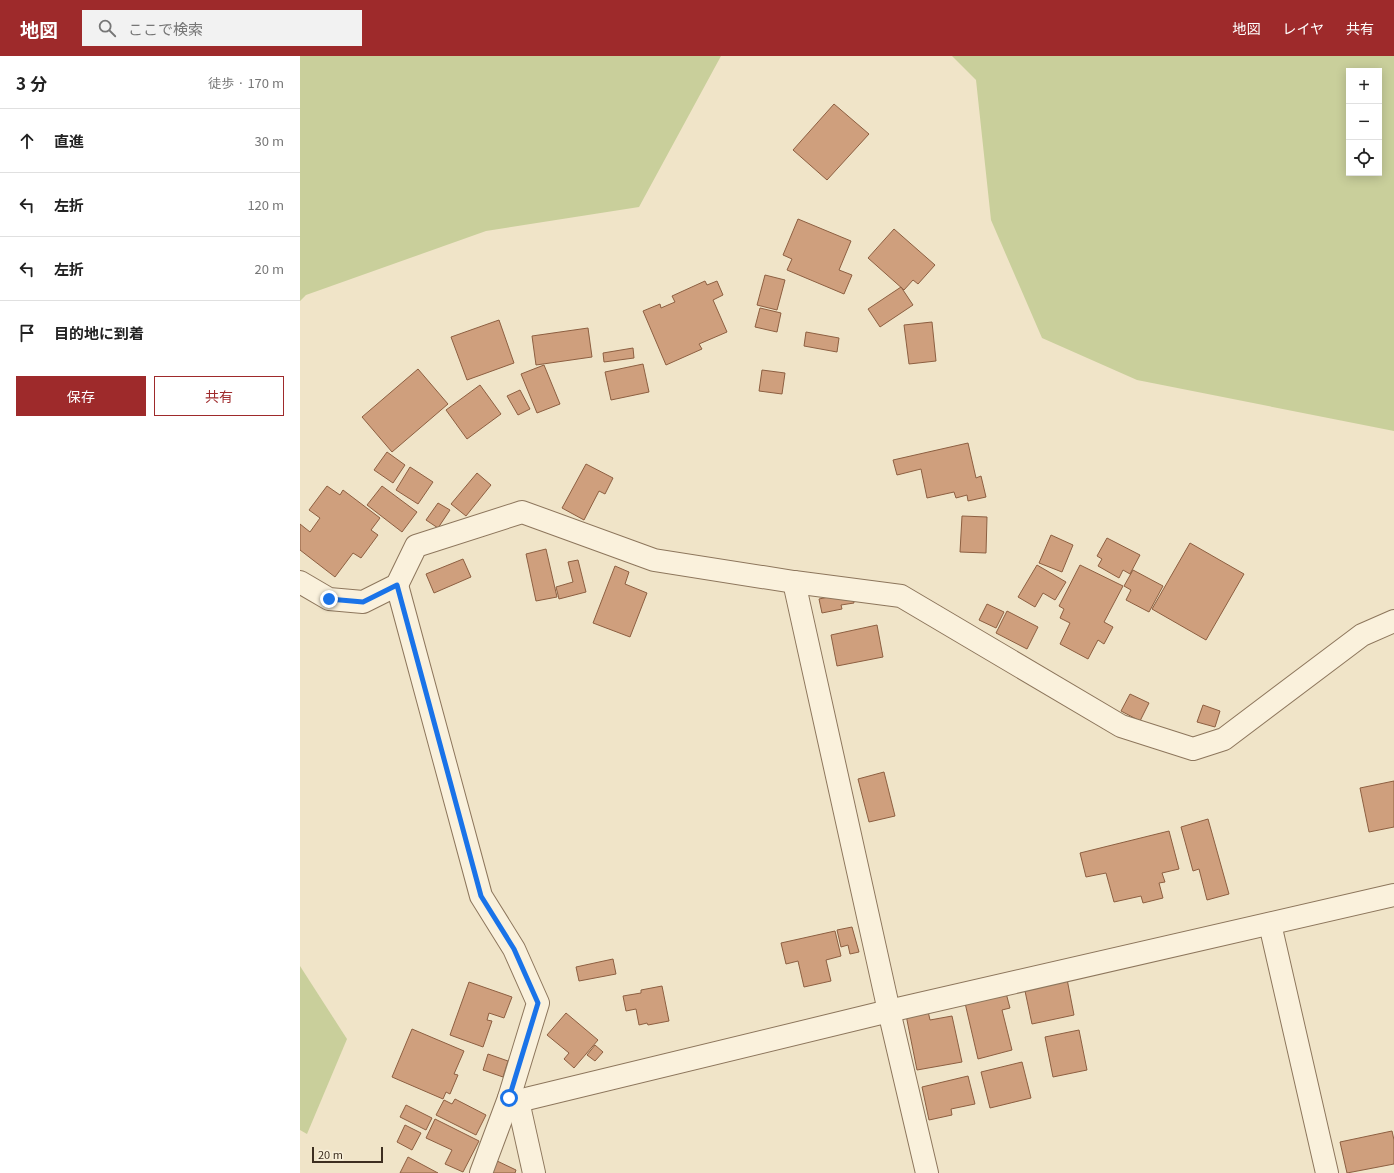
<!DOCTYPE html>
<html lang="ja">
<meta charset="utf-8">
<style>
body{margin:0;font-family:Georgia,"Noto Sans JP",serif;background:#f2f2f2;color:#222}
.controls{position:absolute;right:12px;top:12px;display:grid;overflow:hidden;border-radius:0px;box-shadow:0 2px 10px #0003}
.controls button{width:36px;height:36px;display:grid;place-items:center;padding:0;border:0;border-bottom:1px solid #e0e0e0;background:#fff;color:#222;font:20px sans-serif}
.scale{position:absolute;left:12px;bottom:10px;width:71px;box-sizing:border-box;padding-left:4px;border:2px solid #3d2e20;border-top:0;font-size:11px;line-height:14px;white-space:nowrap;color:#3d2e20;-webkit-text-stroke:3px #f7eed8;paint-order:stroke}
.stop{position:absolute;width:12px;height:12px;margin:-9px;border:3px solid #1a73e8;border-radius:50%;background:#fff}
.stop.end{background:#1a73e8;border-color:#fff;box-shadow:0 1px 4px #0008}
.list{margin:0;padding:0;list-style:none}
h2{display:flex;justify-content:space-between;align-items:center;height:52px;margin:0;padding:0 16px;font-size:17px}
h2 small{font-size:13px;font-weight:400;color:#767676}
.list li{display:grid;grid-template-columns:26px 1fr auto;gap:12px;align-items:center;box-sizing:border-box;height:64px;padding:0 16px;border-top:1px solid #e0e0e0}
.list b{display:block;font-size:15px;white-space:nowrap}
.list em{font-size:13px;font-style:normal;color:#767676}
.actions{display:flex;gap:8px;padding:12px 16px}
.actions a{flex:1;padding:9px 0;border:1px solid #9e2a2b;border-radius:0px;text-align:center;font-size:14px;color:#9e2a2b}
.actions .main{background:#9e2a2b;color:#fff}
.icon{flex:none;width:22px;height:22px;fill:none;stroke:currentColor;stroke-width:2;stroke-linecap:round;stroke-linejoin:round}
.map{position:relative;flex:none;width:1094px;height:1117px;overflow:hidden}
header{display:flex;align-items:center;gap:24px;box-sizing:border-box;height:56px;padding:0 20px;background:#9e2a2b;color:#fff}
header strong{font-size:19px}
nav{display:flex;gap:22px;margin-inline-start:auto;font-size:14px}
.search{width:280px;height:36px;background:#f2f2f2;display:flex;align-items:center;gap:10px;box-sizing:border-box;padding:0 14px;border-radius:0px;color:#767676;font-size:15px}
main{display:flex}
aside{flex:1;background:#fff}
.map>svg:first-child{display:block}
</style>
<header>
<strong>地図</strong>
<div class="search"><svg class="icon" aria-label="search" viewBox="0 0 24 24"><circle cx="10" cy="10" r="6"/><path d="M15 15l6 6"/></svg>ここで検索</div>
<nav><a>地図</a><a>レイヤ</a><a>共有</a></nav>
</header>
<main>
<aside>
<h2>3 分<small>徒歩 · 170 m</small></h2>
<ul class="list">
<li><svg class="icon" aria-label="ahead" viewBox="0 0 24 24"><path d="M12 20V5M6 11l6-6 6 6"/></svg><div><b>直進</b></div><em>30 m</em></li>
<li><svg class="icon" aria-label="left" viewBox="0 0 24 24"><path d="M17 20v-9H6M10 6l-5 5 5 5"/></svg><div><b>左折</b></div><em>120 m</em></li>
<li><svg class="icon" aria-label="left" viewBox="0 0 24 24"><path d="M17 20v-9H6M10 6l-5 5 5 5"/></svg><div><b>左折</b></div><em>20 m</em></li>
<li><svg class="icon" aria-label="arrive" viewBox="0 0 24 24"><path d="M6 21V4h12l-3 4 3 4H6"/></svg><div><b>目的地に到着</b></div></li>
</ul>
<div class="actions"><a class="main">保存</a><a>共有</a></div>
</aside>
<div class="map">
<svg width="1094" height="1117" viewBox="0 0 1094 1117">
<rect width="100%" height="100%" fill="#f0e4c8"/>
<g fill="#c9cf9b" fill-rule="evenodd">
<path d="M0,0H421L339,151L186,175L6,239L0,245Z"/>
<path d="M652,0H1094V375L837,324L742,282L691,164L676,24ZM1049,15H1079V117H1049Z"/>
<path d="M0,910L47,983L7,1078L0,1074Z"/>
</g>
<g fill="#cf9f7d" stroke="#8d5f41">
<path d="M534,48L569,78L527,124L493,94Z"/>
<path d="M498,163L551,185L539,214L552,219L544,238L487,214L492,203L483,199Z"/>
<path d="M594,173L635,209L618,228L613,224L604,234L568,202Z"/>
<path d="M465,219L485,224L477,254L457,249Z"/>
<path d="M405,225L407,229L417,225L423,239L413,244L427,276L399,288L402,293L366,309L343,255L360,248L361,252L375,246L372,240Z"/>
<path d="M601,231L613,249L580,271L568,253Z"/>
<path d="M460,252L481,257L477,276L455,271Z"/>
<path d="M199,264L214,307L167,324L151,281Z"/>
<path d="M632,266L636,305L609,308L604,269Z"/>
<path d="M288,272L292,301L236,309L232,280Z"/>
<path d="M506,276L539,282L537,296L504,290Z"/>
<path d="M333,292L334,302L304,306L303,297Z"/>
<path d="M343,308L349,336L311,344L305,316Z"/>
<path d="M244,309L260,348L237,357L221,318Z"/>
<path d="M118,313L148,348L92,396L62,361Z"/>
<path d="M462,314L485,317L482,338L459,335Z"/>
<path d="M180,329L201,358L167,383L146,354Z"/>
<path d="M220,334L230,353L218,359L207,340Z"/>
<path d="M668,387L676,422L681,420L686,441L668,445L667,439L656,442L654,436L627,442L621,413L597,419L593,404Z"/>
<path d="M87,396L105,409L93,427L74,414Z"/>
<path d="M286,408L313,422L305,438L299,435L284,464L262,452Z"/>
<path d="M110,411L133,426L118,448L96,434Z"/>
<path d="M177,417L191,429L166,460L151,448Z"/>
<path d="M27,430L40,439L43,434L80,462L71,474L78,479L61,502L53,497L35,521L0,494V468L10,476L20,462L9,454Z"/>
<path d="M82,430L117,456L102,476L67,449Z"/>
<path d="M138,447L150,454L138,472L126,464Z"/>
<path d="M662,460L687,461L686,497L660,496Z"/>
<path d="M751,479L773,489L762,516L739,507Z"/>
<path d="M807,482L840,499L830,518L823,514L819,522L798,510L802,503L797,500Z"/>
<path d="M890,487L944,518L906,584L852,553Z"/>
<path d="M246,493L257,541L236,545L226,498Z"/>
<path d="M163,503L171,521L134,537L126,518Z"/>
<path d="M278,504L286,536L259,543L256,531L273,526L268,506Z"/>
<path d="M737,509L766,526L755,544L743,537L735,551L718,541Z"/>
<path d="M780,509L823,530L804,566L813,571L804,588L798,584L788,603L760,588L770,567L760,562L764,553L759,550Z"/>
<path d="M315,510L329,516L325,528L347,537L330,581L293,567Z"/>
<path d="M833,514L863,530L849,556L826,544L831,534L824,530Z"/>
<path d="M552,536L554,547L541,549L542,553L522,557L519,543Z"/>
<path d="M687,548L704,556L696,572L679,564Z"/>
<path d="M707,555L738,571L727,593L696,577Z"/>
<path d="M577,569L583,601L537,610L531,579Z"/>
<path d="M830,638L849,647L840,665L821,655Z"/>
<path d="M903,649L920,655L915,671L897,666Z"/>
<path d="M584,716L595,760L569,766L558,723Z"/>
<path d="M1094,725V771L1069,776L1060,732Z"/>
<path d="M908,763L929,838L907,844L899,813L893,815L881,771Z"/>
<path d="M869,775L879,813L862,817L865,826L859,827L863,842L843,847L841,840L814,846L806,817L786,821L780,797Z"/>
<path d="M552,871L559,896L550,898L548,889L541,891L537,874Z"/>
<path d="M535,875L541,900L526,904L531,925L504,931L498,905L486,908L481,887Z"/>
<path d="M313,903L316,918L279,925L276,911Z"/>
<path d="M767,923L774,959L732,968L725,935L739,932L738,928Z"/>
<path d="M169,926L212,941L204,962L189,957L187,964L192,965L183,991L150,979Z"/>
<path d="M362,930L369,965L348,969L347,967L339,969L336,953L326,955L323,940L341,937V934Z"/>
<path d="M706,937L710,952L702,954L712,994L678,1003L665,947Z"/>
<path d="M628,955L630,964L652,960L662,1006L617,1014L606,959Z"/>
<path d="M266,957L298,984L274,1012L264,1003L269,997L247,979Z"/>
<path d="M112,973L164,995L154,1018L158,1019L150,1038L146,1036L143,1043L92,1021Z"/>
<path d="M779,974L787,1014L753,1021L745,981Z"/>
<path d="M295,989L303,996L295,1005L287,999Z"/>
<path d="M188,998L208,1005L203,1021L183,1014Z"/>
<path d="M722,1006L731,1042L690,1052L681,1016Z"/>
<path d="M668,1020L675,1048L651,1053L652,1059L629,1064L622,1031Z"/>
<path d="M155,1043L186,1059L176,1079L136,1059L144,1044L152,1048Z"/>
<path d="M106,1049L132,1062L126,1074L100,1061Z"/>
<path d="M135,1063L179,1085L163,1116L145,1108L152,1094L126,1082Z"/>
<path d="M105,1069L121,1077L112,1094L97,1086Z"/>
<path d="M1092,1075L1094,1084V1108L1047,1117L1040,1086Z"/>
<path d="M108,1101L138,1117H100Z"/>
<path d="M195,1104L216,1114L215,1117H189Z"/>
</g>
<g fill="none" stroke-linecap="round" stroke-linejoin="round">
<defs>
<g id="minor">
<path d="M0,526L29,543L63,546L97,529L116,490L222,456L354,504L494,526L601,540L821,670L893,693L924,683L1062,579L1094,565"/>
<path d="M494,526L589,955L627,1117"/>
<path d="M97,529L181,840L214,893L238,947L209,1042L181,1117"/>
<path d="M970,868L1027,1117"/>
<path d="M209,1042L218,1045L589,955L1094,839"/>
<path d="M218,1045L234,1117"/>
</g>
</defs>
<use href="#minor" stroke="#8d765c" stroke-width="24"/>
<use href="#minor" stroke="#faf1dc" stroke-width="22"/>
</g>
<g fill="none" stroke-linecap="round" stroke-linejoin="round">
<path stroke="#1a73e8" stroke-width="5" d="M29,543L63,546L97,529L181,840L214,893L238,947L209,1042"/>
</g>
</svg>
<div class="controls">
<button>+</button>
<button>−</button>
<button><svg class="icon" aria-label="locate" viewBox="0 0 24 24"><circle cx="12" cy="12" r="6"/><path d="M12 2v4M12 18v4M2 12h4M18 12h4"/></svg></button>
</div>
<div class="scale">20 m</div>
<div class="stop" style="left:209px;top:1042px"></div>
<div class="stop end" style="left:29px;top:543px"></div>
</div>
</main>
